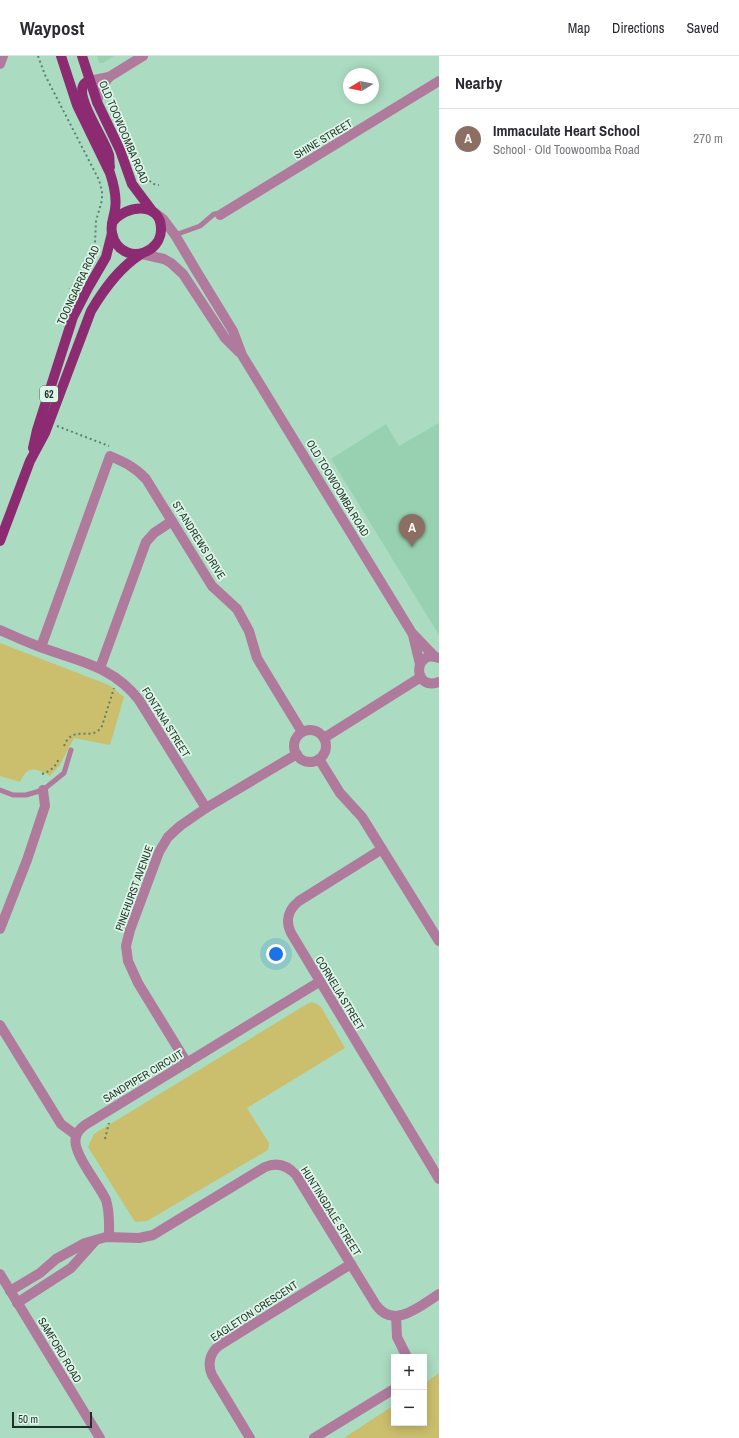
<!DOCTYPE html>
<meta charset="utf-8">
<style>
body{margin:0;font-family:"Archivo Narrow",sans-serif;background:#f7f7f7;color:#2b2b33}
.controls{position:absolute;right:12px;bottom:12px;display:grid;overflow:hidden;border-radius:0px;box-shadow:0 2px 10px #0003}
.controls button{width:36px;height:36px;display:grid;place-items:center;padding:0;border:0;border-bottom:1px solid #e1e1e2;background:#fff;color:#2b2b33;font:20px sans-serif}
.compass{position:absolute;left:343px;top:12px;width:36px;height:36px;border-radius:50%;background:#fff;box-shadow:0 2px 10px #0003;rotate:260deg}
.scale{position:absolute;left:12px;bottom:10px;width:80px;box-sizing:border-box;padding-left:4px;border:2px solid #1e3127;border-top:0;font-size:11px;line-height:14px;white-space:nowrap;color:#1e3127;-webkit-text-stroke:3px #def6e8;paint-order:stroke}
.you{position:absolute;left:276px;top:898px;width:14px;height:14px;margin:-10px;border:3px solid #fff;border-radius:50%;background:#1a73e8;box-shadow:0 0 0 6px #1a73e833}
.badge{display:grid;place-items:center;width:26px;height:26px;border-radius:50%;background:#7c3aed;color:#fff;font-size:13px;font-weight:700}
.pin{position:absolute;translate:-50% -33px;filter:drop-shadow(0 1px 2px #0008)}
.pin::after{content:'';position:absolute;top:21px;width:14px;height:12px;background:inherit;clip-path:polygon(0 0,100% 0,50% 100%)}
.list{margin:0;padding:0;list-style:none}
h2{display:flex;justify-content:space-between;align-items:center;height:52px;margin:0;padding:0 16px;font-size:17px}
h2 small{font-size:13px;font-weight:400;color:#7c7c81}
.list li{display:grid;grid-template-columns:26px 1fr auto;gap:12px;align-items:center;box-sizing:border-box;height:60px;padding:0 16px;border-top:1px solid #e1e1e2}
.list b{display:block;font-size:15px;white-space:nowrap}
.list p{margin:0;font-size:13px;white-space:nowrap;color:#7c7c81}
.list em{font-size:13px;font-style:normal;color:#7c7c81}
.map{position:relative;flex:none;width:439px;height:1382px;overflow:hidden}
header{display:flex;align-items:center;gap:24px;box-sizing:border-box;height:56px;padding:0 20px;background:#fff;border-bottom:1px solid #e1e1e2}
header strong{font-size:19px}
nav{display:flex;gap:22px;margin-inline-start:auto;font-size:14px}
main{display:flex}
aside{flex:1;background:#fff}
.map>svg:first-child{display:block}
</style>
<header>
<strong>Waypost</strong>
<nav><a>Map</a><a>Directions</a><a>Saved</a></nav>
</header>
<main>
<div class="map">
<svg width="439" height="1382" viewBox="0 0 439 1382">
<rect width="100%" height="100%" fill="#abdcc1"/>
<g fill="#98d1b2">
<path d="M97,0H114L103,7H99Z"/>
<path d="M439,367V579L331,403L386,368L399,390Z"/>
</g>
<g fill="#cbbf6d">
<path d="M0,587L109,629L124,641L110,689L74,682L60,709L50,720C35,712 28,709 20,726L0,720Z"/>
<path d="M312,946L317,948L321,951L345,992L247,1052L269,1087L268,1094L147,1165L135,1166L88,1091L94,1078L307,948Z"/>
<path d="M439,1317V1382H344L394,1349V1367H424V1328Z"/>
</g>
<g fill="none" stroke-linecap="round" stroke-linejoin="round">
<g stroke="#5f806e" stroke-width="2" stroke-dasharray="2 3" stroke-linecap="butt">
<path d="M38,0L45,19L99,124L102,135V144L96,165L95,187L86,213L70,233"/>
<path d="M136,110C146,115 147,129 159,129"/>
<path d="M57,370L109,390"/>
<path d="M64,690C73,667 92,687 102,670L114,632"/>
<path d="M42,718C50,715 56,711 59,702"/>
<path d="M105,1083L109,1067"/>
</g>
<g stroke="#b07a9d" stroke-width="5">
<path d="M175,179L200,170L214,158L220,157"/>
<path d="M0,734L13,739H26L43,734L64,717L71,694"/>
</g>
<g stroke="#b07a9d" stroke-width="10">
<path d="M0,8L3,0"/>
<path d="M220,159L439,25"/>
<path d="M0,574C13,580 27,586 40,591C78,605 113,610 139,644L206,752"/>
<path d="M41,591L110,400C124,406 135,411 146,423L212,530L237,553L249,575L257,602L302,676"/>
<path d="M100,612L146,486L154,477L172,465"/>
<circle cx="310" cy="690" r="16"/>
<path d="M324,682L421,621"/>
<path d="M319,703L340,737L362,761L439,885"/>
<path d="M382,793L299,845C288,854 285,864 291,877L439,1123"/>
<path d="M0,873L27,804L45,750L43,734"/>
<path d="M0,969L61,1068L76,1079"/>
<path d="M187,1007L138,927L128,905L126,890L130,874L159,796L168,781L180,770L206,752L297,698"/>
<path d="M109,1181C109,1168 110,1156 106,1144C99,1128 71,1096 76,1081C77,1076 81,1072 85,1069L319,926"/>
<path d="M10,1235L40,1217L56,1203L85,1187L106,1181L139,1182L153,1179L265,1111C277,1106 287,1109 296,1119L376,1249C394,1274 420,1250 439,1238"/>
<path d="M17,1247L71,1212L96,1184"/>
<path d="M396,1260L397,1281L407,1301"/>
<path d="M250,1382L212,1319C207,1308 210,1296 220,1289L351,1208"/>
<path d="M314,1382L394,1333"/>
</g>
<g stroke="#b07a9d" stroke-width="10">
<path d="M89,25L109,21L143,0"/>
<path d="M97,46L100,33L109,21"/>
<path d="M155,157L163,163L175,179L197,216L233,275L242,299L412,577L435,601"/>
<path d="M142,198L164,203L171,207L183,218L225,282L239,296"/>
<path d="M413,579L420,608"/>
<path d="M439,602C413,592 412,636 439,626"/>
<path d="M0,1218L100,1382"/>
</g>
<g stroke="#8c2b72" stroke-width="10">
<path d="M61,0L77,49L110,117C114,129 117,141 115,153C114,161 110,169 112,177C116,197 136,204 152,192C157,188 161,181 161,174C162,145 125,148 112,167"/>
<path d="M82,0L97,46L120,94L132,128L153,156"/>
<path d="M89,25C88,25 85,27 84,28C74,41 106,85 109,99C110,103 109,107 110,111"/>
<path d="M33,392L37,374L73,261L88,232L106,201L112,177"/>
<path d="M0,485L30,405L45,377L91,255C104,233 119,212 141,198"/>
</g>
</g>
<g text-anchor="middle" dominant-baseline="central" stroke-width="3.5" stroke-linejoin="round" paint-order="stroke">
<rect fill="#def6e8" stroke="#586c61" stroke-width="1" x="40" y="330" width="18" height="16" rx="3"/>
<g font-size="10" font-weight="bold" fill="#1e3127">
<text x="49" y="338">62</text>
</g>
<g font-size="11" fill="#1e3127" stroke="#def6e8">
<text transform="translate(124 76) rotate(67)">OLD TOOWOOMBA ROAD</text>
<text transform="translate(323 83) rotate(-31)">SHINE STREET</text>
<text transform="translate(78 229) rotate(-65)">TOONGARRA ROAD</text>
<text transform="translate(338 432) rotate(59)">OLD TOOWOOMBA ROAD</text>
<text transform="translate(199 484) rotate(58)">ST ANDREWS DRIVE</text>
<text transform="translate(166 666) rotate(58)">FONTANA STREET</text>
<text transform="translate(134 832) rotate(-70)">PINEHURST AVENUE</text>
<text transform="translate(340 937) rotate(59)">CORNELIA STREET</text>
<text transform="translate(143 1020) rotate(-31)">SANDPIPER CIRCUIT</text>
<text transform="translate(331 1155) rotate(58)">HUNTINGDALE STREET</text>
<text transform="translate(254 1255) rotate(-33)">EAGLETON CRESCENT</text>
<text transform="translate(60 1294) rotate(59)">SAMFORD ROAD</text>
</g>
</g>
</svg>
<div class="controls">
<button>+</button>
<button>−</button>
</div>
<svg class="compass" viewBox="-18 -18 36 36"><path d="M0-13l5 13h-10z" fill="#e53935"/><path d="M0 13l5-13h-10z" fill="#7c7c81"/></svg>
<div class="scale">50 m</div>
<div class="you"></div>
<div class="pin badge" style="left:412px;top:491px;background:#8d6e63">A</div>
</div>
<aside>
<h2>Nearby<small></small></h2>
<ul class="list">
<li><span class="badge" style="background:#8d6e63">A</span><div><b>Immaculate Heart School</b><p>School · Old Toowoomba Road</p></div><em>270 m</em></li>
</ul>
</aside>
</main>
